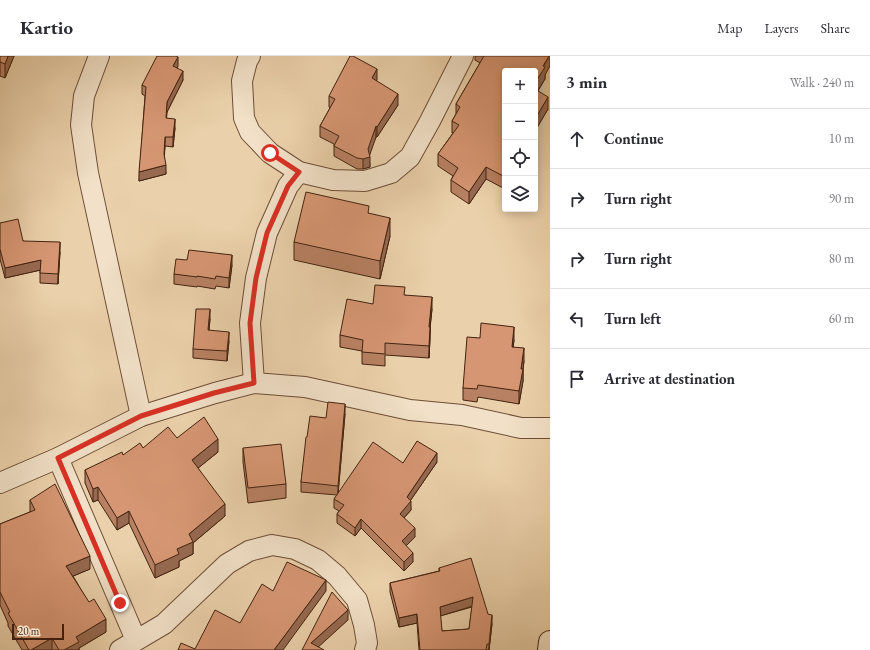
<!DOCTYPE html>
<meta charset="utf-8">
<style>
body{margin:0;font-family:"EB Garamond",serif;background:#f7f7f7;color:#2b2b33}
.controls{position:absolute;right:12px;top:12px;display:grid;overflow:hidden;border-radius:4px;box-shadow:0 2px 10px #0003}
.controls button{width:36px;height:36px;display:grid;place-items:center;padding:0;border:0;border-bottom:1px solid #e1e1e2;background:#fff;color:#2b2b33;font:20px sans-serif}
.scale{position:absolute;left:12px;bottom:10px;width:52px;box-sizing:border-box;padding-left:4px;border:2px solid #43230f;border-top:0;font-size:11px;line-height:14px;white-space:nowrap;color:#43230f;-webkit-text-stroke:3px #f2e1c8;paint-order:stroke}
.stop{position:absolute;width:12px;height:12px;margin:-9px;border:3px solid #d93025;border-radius:50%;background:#fff}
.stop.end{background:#d93025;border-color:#fff;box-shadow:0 1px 4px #0008}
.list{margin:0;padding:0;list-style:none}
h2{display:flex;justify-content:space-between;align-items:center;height:52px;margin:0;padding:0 16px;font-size:17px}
h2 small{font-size:13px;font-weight:400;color:#7c7c81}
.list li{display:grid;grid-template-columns:26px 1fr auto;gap:12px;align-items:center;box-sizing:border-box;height:60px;padding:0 16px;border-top:1px solid #e1e1e2}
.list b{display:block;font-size:15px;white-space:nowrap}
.list em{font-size:13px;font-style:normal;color:#7c7c81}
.icon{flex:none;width:22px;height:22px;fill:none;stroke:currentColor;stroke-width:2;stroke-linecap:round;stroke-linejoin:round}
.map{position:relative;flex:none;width:550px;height:594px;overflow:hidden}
header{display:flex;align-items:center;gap:24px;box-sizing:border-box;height:56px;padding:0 20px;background:#fff;border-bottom:1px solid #e1e1e2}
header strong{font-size:19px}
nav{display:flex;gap:22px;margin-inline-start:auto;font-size:14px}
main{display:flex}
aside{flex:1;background:#fff}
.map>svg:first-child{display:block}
</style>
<header>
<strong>Kartio</strong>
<nav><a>Map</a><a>Layers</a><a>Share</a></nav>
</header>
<main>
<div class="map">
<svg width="550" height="594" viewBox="0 0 550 594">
<rect width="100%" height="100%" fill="#ebd1ab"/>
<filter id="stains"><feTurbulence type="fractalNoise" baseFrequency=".005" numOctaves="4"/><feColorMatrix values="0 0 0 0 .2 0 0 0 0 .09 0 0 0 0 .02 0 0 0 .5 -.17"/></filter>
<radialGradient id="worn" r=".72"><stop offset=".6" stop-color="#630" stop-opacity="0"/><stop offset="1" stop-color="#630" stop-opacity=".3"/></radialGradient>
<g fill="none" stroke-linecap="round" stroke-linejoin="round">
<defs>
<g id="street">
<path d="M99,0L84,40L81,69L88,117L141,360"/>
<path d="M250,0L247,5L242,25L244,62L250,76L270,97L299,116L333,124L365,125L391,117L410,101L430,65L463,0"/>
<path d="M254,327L250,267L256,222L267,177L288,130L299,116"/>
<path d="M58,402L136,584"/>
<path d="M0,427L58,402L141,360L215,337L254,327L305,331L410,354L462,359L521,372H550"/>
<path d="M120,594L164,568L227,508L249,495L272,489L295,493L318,504L337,520L357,544L364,569L367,587L365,594"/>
</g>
<path id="secondary" d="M549,594L550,586"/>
</defs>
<use href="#street" stroke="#6d4e36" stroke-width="22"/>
<use href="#secondary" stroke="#43230f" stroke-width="24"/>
<use href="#street" stroke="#f2e1c8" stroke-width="20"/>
<use href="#secondary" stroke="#f2e1c8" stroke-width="22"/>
</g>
<g fill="#b88163" stroke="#43230f" fill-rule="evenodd">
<path d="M0,0H14L5,22L0,20Z"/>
<path d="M475,0H550L545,19V23L538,35L548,53L535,75V15H505V133L486,123L469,148L451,136V124L453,120L438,110V98L453,77H452V65L456,58V48L480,7L475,4Z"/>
<path d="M178,10L177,12L183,24L167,56L166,62L175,72L173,91L165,90L164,100L166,118L139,125L145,40L142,38V29Z"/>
<path d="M376,24L398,49L377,81H376L369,98L370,111L363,113H357L334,100V88L320,81V70L330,52L329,51V40L377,24Z"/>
<path d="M369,157L390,180L380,223L294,204V186Z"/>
<path d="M0,167L23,185L60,196L58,228L40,227V214L5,222L0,203Z"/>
<path d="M232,209L229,232L216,230L215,233L197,230V231L174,228V218Z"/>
<path d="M405,239L432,253L430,271V283L429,302L385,299V310L362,308V295L340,291V279L373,248Z"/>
<path d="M210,263L209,274L229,285L227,305L193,302V293Z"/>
<path d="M480,282L514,284L513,291L524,305L523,313V325L519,348L478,341L477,346L463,344V332Z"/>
<path d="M345,358L338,437L403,407L437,406L410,445L411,454L404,462L415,481L406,490L413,506L404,515L361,472L355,480L337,467V458L339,455L334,452V443L337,439L301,436V426L307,381L326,362Z"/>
<path d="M177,382L218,396L198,412L225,460L193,487V498L179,505V511L155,522L129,467L117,474L98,444L93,446L85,427V414L123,399Z"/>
<path d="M243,392L286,428V442L248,447L243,406Z"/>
<path d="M30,444L90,513L73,520L106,576L79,592V594H22L8,570V567L0,549V468L30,456Z"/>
<path d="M439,512L488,558L492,568L489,594H419L417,567L399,571L390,536V527L439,515ZM472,551L469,573L442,575L440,560Z"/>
</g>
<g fill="#966950" stroke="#43230f">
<path d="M8,0H14L5,22V8Z"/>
<path d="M549,0H550V10L545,19V23L535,39V27Z"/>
<path d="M178,1V10L173,19V10Z"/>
<path d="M377,13V24L372,32V22Z"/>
<path d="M183,15V24L167,56L166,71V62L167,46Z"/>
<path d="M398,38V49L377,81V71Z"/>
<path d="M548,41V53L535,75V63Z"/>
<path d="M175,63V72L173,91V81Z"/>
<path d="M376,70V81L369,101H370V111L363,113V103Z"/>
<path d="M165,81V90L164,107V98Z"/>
<path d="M166,109V118L139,125V116Z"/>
<path d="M486,111V123L469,148V136Z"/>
<path d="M390,162V180L380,223V205Z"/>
<path d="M60,186V196L58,228V218Z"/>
<path d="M232,199V209L229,232V222Z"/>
<path d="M41,204V214L5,222V212Z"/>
<path d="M432,241V253L429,283V271Z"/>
<path d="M210,253V263L208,284V274Z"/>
<path d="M430,271V283L429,302V290Z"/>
<path d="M514,271V284L512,303V291Z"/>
<path d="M229,276V285L227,305V295Z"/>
<path d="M524,292V305L523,313V325L519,348V335L521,313Z"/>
<path d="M345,348V358L338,439V430Z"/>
<path d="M218,383V396L192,417V404Z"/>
<path d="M437,397V406L408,448L411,445V454L400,466V458L407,441Z"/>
<path d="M98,431V444L93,446V433Z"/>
<path d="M225,448V460L193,487V498L179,505V511L155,522V509L177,493L189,478Z"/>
<path d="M129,455V467L117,474V462Z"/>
<path d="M361,463V472L355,480V472Z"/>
<path d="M415,472V481L402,494V485Z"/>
<path d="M413,497V506L404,515V506Z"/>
<path d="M90,500V513L66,523V510Z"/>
<path d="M326,524V535L283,594H274Z"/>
<path d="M473,541V550L440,560V551Z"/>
<path d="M348,554V564L315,594L311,587Z"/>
<path d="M417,558V567L399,571V562Z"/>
<path d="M492,559V568L489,594V588Z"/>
<path d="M106,563V576L79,592V594H64L76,581Z"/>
<path d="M52,582V594H31Z"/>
</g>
<g fill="#d69673" stroke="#43230f" fill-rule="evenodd">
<path d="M0,0H8L5,8L0,6Z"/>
<path d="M157,0H176L178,1L173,10L183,15L167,46L166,62L175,63L173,81H165L164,98L166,109L139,116L146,31L142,29Z"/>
<path d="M350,0H353L377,13L372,22L398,38L377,71L376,70L368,93L370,101L363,103L357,102L334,90L339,80L320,70L335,43L329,40Z"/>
<path d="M484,0H549L543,10L545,11L535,27V15H505V121L486,111L469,136L451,124L458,112L438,98L459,69L452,65L460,51L456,48Z"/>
<path d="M535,33L548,41L535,63Z"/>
<path d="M306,136L369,150L368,157L390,162L380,205L294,186Z"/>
<path d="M18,163L23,185L60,186L58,218L40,217L41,204L5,212L0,193V167Z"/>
<path d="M189,194L232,199L229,222L216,220L215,223L197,220V221L174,218L176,203L187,204Z"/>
<path d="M375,229L405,231L404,239L432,241L429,271H430L429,290L385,287V298L362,296L363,284L340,279L347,243L373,248Z"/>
<path d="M196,253H210L208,274L229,276L227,295L193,293Z"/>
<path d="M481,267L514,271L512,291L524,292L521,313H523L519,335L478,329L477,333L463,332L467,281L480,282Z"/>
<path d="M328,346L345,348L338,430L301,426L306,381H307L310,360L326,362Z"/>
<path d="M204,361L218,383L192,404L225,448L189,478L193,486L177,493L179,498L155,509L129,455L117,462L98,431L93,433L85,414L122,396L123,399L140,387L143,392L168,371L177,382Z"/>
<path d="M417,385L437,397L407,441L411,445L400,458L415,472L402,485L413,497L404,506L361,463L355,472L337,458L344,449L334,443L373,386L403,407Z"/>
<path d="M281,388L286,428L248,432L243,392Z"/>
<path d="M55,428L90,500L66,510L89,546L94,543L106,563L76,581L79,586L64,594H59L52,582L31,594H29L8,557L10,556L0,536V468L35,454L30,444Z"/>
<path d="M471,502L488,558L492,559L489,588H487L486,594H420L417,558L399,562L390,527L440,515L439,512ZM473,541L469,573L442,575L440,551Z"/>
<path d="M287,506L326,524L274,594H178L181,587L195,593L215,554L240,567L262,528L273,535Z"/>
<path d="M332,536L348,554L311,587L324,594H302Z"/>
</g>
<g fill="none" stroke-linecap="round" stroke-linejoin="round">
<path stroke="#d93025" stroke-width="5" d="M120,547L58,402L141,360L214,337L254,327L250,267L256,222L267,177L288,130L299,116L270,97"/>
</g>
<rect width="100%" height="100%" filter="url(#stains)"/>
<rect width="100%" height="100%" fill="url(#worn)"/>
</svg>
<div class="controls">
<button>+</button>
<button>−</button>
<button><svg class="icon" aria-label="locate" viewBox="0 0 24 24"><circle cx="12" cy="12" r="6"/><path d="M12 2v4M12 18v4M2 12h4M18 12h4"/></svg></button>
<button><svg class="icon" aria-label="layers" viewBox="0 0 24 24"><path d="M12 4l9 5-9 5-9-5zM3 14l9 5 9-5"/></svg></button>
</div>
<div class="scale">20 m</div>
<div class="stop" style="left:270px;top:97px"></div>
<div class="stop end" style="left:120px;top:547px"></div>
</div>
<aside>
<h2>3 min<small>Walk · 240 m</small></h2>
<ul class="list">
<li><svg class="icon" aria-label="ahead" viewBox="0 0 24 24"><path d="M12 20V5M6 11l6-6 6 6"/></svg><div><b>Continue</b></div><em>10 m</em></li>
<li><svg class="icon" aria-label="right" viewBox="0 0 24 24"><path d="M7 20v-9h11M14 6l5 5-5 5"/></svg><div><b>Turn right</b></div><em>90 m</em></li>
<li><svg class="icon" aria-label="right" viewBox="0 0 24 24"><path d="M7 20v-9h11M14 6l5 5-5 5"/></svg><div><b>Turn right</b></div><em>80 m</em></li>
<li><svg class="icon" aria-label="left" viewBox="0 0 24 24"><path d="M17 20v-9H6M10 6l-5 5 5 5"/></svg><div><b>Turn left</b></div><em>60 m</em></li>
<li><svg class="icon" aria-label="arrive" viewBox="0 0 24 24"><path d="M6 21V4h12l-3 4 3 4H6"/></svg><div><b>Arrive at destination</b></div></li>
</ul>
</aside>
</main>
